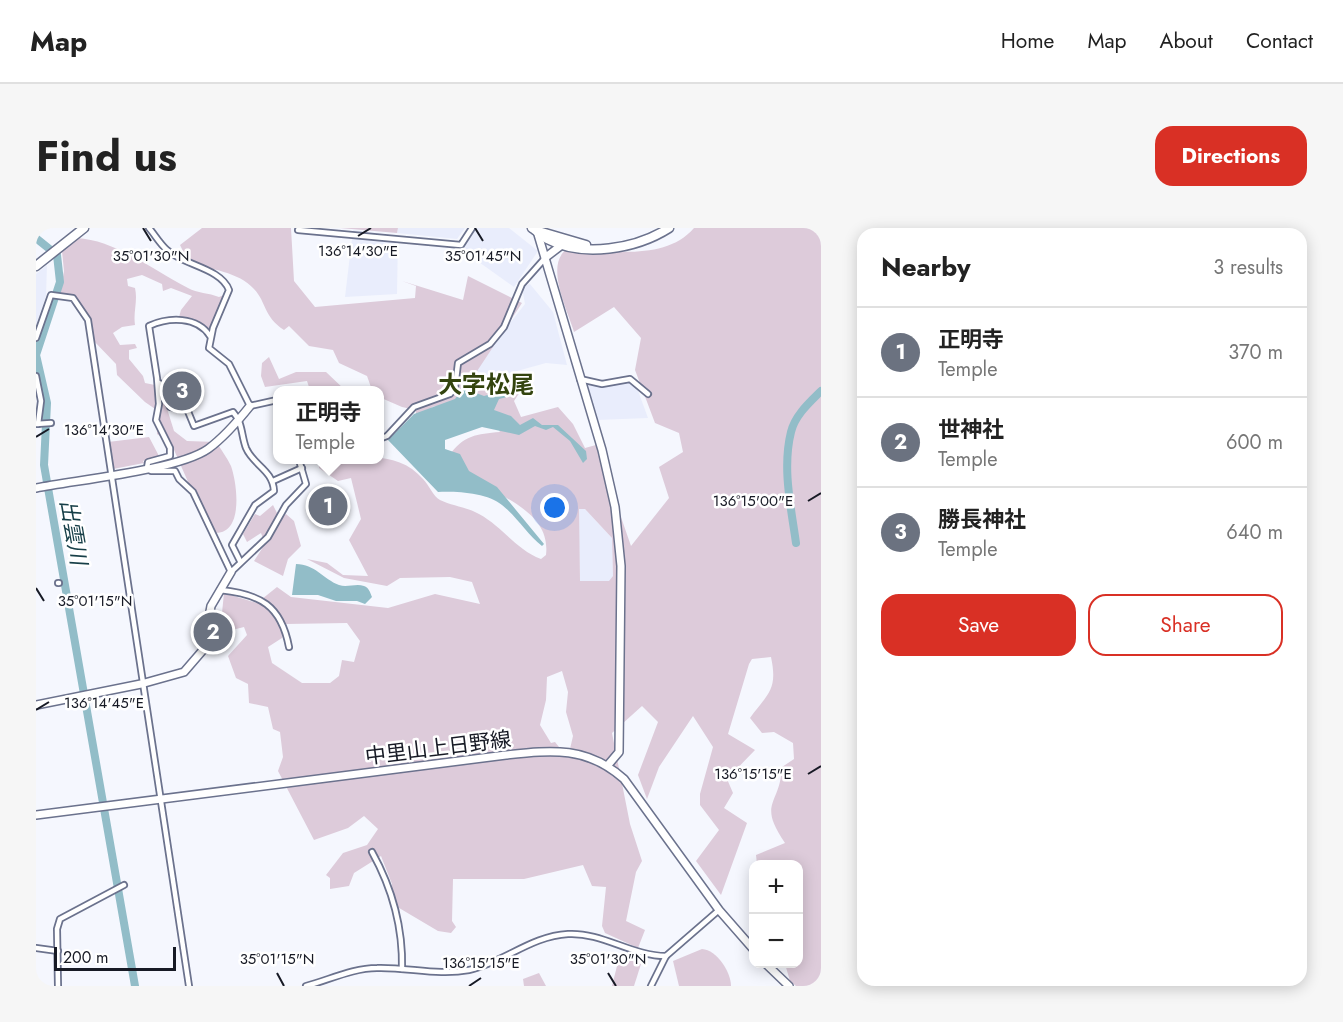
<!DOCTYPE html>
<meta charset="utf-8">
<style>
body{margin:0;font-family:Jost,"Noto Sans JP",sans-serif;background:#f6f6f6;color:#222}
.controls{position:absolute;right:18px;bottom:18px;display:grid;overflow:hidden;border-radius:12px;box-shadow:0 3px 15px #0003}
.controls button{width:54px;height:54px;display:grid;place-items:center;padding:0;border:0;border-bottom:2px solid #e0e0e0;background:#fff;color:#222;font:30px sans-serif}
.scale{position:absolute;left:18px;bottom:15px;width:122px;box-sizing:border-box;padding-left:6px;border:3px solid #171a25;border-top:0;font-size:16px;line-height:21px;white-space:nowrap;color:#171a25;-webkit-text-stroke:4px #fff;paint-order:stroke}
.you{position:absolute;left:519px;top:280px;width:21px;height:21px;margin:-15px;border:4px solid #fff;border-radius:50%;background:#1a73e8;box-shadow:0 0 0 9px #1a73e833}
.badge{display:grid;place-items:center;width:39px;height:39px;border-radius:50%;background:#d93025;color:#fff;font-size:20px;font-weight:700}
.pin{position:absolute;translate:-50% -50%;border:3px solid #fff;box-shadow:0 2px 6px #0006}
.popup{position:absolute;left:237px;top:158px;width:111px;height:78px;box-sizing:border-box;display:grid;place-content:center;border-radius:12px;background:#fff;filter:drop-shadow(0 2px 4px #0005);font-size:20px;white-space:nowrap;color:#767676}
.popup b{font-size:22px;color:#222}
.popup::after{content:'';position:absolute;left:50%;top:100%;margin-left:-12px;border:12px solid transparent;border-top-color:#fff}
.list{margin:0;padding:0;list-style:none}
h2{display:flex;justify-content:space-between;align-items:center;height:78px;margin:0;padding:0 24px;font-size:26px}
h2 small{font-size:20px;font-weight:400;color:#767676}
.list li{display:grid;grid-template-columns:39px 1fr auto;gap:18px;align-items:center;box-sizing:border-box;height:90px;padding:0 24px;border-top:2px solid #e0e0e0}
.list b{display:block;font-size:22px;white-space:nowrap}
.list p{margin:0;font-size:20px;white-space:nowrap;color:#767676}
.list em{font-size:20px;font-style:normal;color:#767676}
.actions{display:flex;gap:12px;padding:18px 24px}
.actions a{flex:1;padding:14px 0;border:2px solid #d93025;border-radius:18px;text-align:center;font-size:21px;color:#d93025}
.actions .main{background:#d93025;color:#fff}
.map{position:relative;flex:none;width:785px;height:758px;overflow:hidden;border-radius:18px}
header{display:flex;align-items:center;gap:36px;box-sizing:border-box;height:84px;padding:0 30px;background:#fff;border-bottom:2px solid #e0e0e0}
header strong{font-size:28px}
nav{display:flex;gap:33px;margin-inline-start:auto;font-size:21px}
.intro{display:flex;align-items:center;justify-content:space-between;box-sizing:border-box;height:144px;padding:0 36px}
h1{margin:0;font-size:42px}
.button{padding:15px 27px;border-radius:18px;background:#d93025;color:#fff;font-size:21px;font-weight:700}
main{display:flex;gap:36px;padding:0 36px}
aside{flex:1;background:#fff;border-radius:18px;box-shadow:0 3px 15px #0003}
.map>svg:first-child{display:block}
</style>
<header>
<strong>Map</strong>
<nav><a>Home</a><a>Map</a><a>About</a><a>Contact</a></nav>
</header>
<div class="intro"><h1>Find us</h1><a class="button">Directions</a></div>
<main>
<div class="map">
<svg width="785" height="758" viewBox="0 0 785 758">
<rect width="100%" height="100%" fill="#f5f7fe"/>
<g fill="#e9edfc">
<path d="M362,0H429L421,11L361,5Z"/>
<path d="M441,0H473L502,23L478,59L426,22Z"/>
<path d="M317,2L362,8L361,66L309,69Z"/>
<path d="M11,37L10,68L0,97V46Z"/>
<path d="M494,56L517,84L531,137L510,135L441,154L430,124L457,117L489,76L486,59Z"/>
<path d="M585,148L597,149L612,190L561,192L545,149L566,156L580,153Z"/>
<path d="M542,281H549L576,310L577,348L574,353H544Z"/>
</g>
<g fill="#ddcbda" fill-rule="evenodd">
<path d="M166,0H255L258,53L279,79L379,70L380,58L366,53L427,72L432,48L486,75L420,175L396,179L389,193L380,196V182L366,179L343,169V162H336L331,148L303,135L297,122L273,118L253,98L248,102C227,88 231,75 218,61C203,44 174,41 153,35L144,17Z"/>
<path d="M304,0H362L361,5Z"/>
<path d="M658,0H785V758H760L754,753L749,736H762V636H721L720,627L749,615C721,574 744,578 746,539L758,531L757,515L738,504L726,505L714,490C732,465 742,462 735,429L716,431L713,436L692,506L719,522L691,551L697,565L688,580L711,595L685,667L660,633L683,602L664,577V566L677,519L657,488L623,539L611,571L602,547L622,494L606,478L576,505L594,596L606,633L600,644L590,693L609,702L602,720L569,705L566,698L570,659L556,658L547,637L488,651H417L416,693L420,699L415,705L402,703L353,674L356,656L345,628L318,645L313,658L294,661V650L290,647L307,625L331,617L342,601L328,588L312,600L278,612L242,543L247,529L244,504L237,501L232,479L213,475L212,456L200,450L192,428L211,407L208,399L184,405L188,365L221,375L241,359L255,369L352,380L399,366L444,376L436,354L414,349L364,350L351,358L308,350L271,331L291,335L307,347L332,348L313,312L325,291L315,250L302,253L283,240V232L293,233L296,237C326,226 364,224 387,251C393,257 397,268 404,272C416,278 431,279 443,286C467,299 479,321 505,331L510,327C515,285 468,271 441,253C431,246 422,236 413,228C427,207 441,206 464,204L438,165L481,146L492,152L478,173L485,189L522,179L537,196L549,220L560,217L595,318L633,270L623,239L647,224L643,205L619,195L599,142L605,110L578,79L538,104C532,83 508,37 531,21C572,22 629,34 658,0ZM543,281H549L576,310L577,348L573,353H544ZM311,395L324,413L318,434L306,432L303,448L294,455H266L236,435L232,419L246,410L250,396ZM526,443L532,464L530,484L537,508L534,521L523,519L519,514L515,515L504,497L510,472L511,449Z"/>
<path d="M41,10C79,12 119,43 152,60C161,65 173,65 183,69L188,67L173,101L143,89L145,82L156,68L135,60L127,63L126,56L106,47L91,51L92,58L99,60C102,73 97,84 99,97L86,99L77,105L84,117L99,116L101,120L93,122V131L107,148L109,155L124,158L138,203L151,213L180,214C185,221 191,230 195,238C202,258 208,312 174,304L135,215L121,206L122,183L109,174L81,147L80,136L56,111L54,91L36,68L24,66L28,43L26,23Z"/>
<path d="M233,129L243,151L260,144H290L309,162H274L271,153L229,159L225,148L226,135Z"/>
<path d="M113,209L123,228L107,233L108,235L77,241L72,214Z"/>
<path d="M237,277L244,291L250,286L258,293L265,318L252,331L247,348L218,333L229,316L225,305L211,314L207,306L219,286L224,288Z"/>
<path d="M666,721C681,722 695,744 695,758H643L637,733Z"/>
<path d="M591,731L605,736L598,758H576L581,738Z"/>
<path d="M503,745L510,758H488L487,751Z"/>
</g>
<g fill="#92bdc8">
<path d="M482,159L479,167L463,171L458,182L475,188L484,197L497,190L506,197H522L550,223L551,231L547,235L534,213L517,199L510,202L499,198L483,207L446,199L409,212V221L424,226L433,243L461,259L508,316L506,318C491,306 481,289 466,277C452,265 420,263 402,264L352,212L378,186L419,171L427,160L448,168Z"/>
<path d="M260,336C279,336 287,351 303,357C311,360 320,355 328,358C333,360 334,364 336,369L329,376L321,373H300L282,367H256Z"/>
</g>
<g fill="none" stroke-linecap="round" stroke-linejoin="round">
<g stroke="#92bdc8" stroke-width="8">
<path d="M0,10L21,27L24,54L0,127L11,175L8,237L99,758"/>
<path d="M760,315C755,279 746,240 755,204C759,187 774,174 785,163"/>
</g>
<defs>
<g id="street">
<path d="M113,0C119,7 124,16 131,22C147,37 185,40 193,62L177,100L173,120L193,136L214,178L241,172"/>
<path d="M262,2L425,17L436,0"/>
<path d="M174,108C161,88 133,89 113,98L121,150L123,176L120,192L134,220V228L112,234L111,240L115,243H139L143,251L157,264L195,344L232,309L250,277L270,256L263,232"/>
<path d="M0,110L15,67L37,70L52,92L153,758"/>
<path d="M0,148L5,173L2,196"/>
<path d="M544,151L566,156L594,151L612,166"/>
<path d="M123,155L134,179L151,181L158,198L197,184C207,195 205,207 210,220C217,237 237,242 238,263L219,277L196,317L204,333"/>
<path d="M0,196L15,195"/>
<path d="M343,211L351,208L378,179L414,166L419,160L422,135L454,116L468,99L486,56L510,29"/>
<path d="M237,253L266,240"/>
<path d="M22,355H23"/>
<path d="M184,362C224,366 245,377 253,419"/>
<path d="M336,624C356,660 367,699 366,741"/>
<path d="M0,720L22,723"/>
<path d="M22,758L21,701L24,691L88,657"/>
<path d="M270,758C293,752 317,740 341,740C372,739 402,748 433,742C467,735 495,708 532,706C566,704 596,728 630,728"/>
<path d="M615,758L630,728L683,682"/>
</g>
<g id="secondary">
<path d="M501,3L566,222L579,279L585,338L583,524L572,537"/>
<path d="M510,29L527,16"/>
<path d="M0,260C40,252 142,242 172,221C187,210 202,193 214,178"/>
<path d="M0,477L105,456L148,444L167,422L175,378L195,344"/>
<path d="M0,587L470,527C516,522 551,518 588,551L683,682L718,722"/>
<path d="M730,736L753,758"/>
</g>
<g id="highway">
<path d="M496,0C501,3 506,8 511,11C547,30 600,21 633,0"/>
<path d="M502,3L550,17"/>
<path d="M0,38L48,0"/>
</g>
</defs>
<use href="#street" stroke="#6b728d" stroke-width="8"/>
<use href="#secondary" stroke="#6b728d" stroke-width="10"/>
<use href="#highway" stroke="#6b728d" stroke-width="11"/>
<use href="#street" stroke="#fff" stroke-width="4.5"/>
<use href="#secondary" stroke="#fff" stroke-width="7"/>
<use href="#highway" stroke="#fff" stroke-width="8"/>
</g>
<path fill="none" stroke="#171a25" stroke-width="2" d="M107,0L115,13M439,0L447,13M322,8L335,0M0,209L13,201M772,273L785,265M0,360L8,373M0,482L13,474M772,546L785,538M241,745L248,758M572,745L580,758M433,758L445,750"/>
<g text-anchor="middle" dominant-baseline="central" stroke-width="5" stroke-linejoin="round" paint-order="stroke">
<g font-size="21" fill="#171a25" stroke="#fff">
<text transform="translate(402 520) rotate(-7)">中里山上日野線</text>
</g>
<g font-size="22" font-style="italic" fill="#173f48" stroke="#fff">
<text transform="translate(38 304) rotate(80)">出雲川</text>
</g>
<g font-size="24" font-weight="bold" fill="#33440e" stroke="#fff">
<text x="450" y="156">大字松尾</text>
</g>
</g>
<g font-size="15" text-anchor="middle" fill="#171a25" stroke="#fff" stroke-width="5" stroke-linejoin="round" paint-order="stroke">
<text x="322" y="28">136°14'30"E</text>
<text x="447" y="33">35°01'45"N</text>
<text x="115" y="33">35°01'30"N</text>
<text x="68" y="207">136°14'30"E</text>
<text x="717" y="278">136°15'00"E</text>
<text x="59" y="378">35°01'15"N</text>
<text x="68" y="480">136°14'45"E</text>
<text x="717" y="551">136°15'15"E</text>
<text x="241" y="736">35°01'15"N</text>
<text x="572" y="736">35°01'30"N</text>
<text x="445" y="740">136°15'15"E</text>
</g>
</svg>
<div class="controls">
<button>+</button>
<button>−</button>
</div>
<div class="scale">200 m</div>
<div class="you"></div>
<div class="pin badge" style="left:292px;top:278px;background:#6b7280">1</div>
<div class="popup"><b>正明寺</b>Temple</div>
<div class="pin badge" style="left:177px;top:404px;background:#6b7280">2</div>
<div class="pin badge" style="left:146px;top:163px;background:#6b7280">3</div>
</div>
<aside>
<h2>Nearby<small>3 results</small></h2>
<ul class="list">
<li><span class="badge" style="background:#6b7280">1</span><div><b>正明寺</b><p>Temple</p></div><em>370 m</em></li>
<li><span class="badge" style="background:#6b7280">2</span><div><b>世神社</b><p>Temple</p></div><em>600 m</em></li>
<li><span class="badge" style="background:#6b7280">3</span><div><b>勝長神社</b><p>Temple</p></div><em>640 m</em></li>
</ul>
<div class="actions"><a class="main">Save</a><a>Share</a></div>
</aside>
</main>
